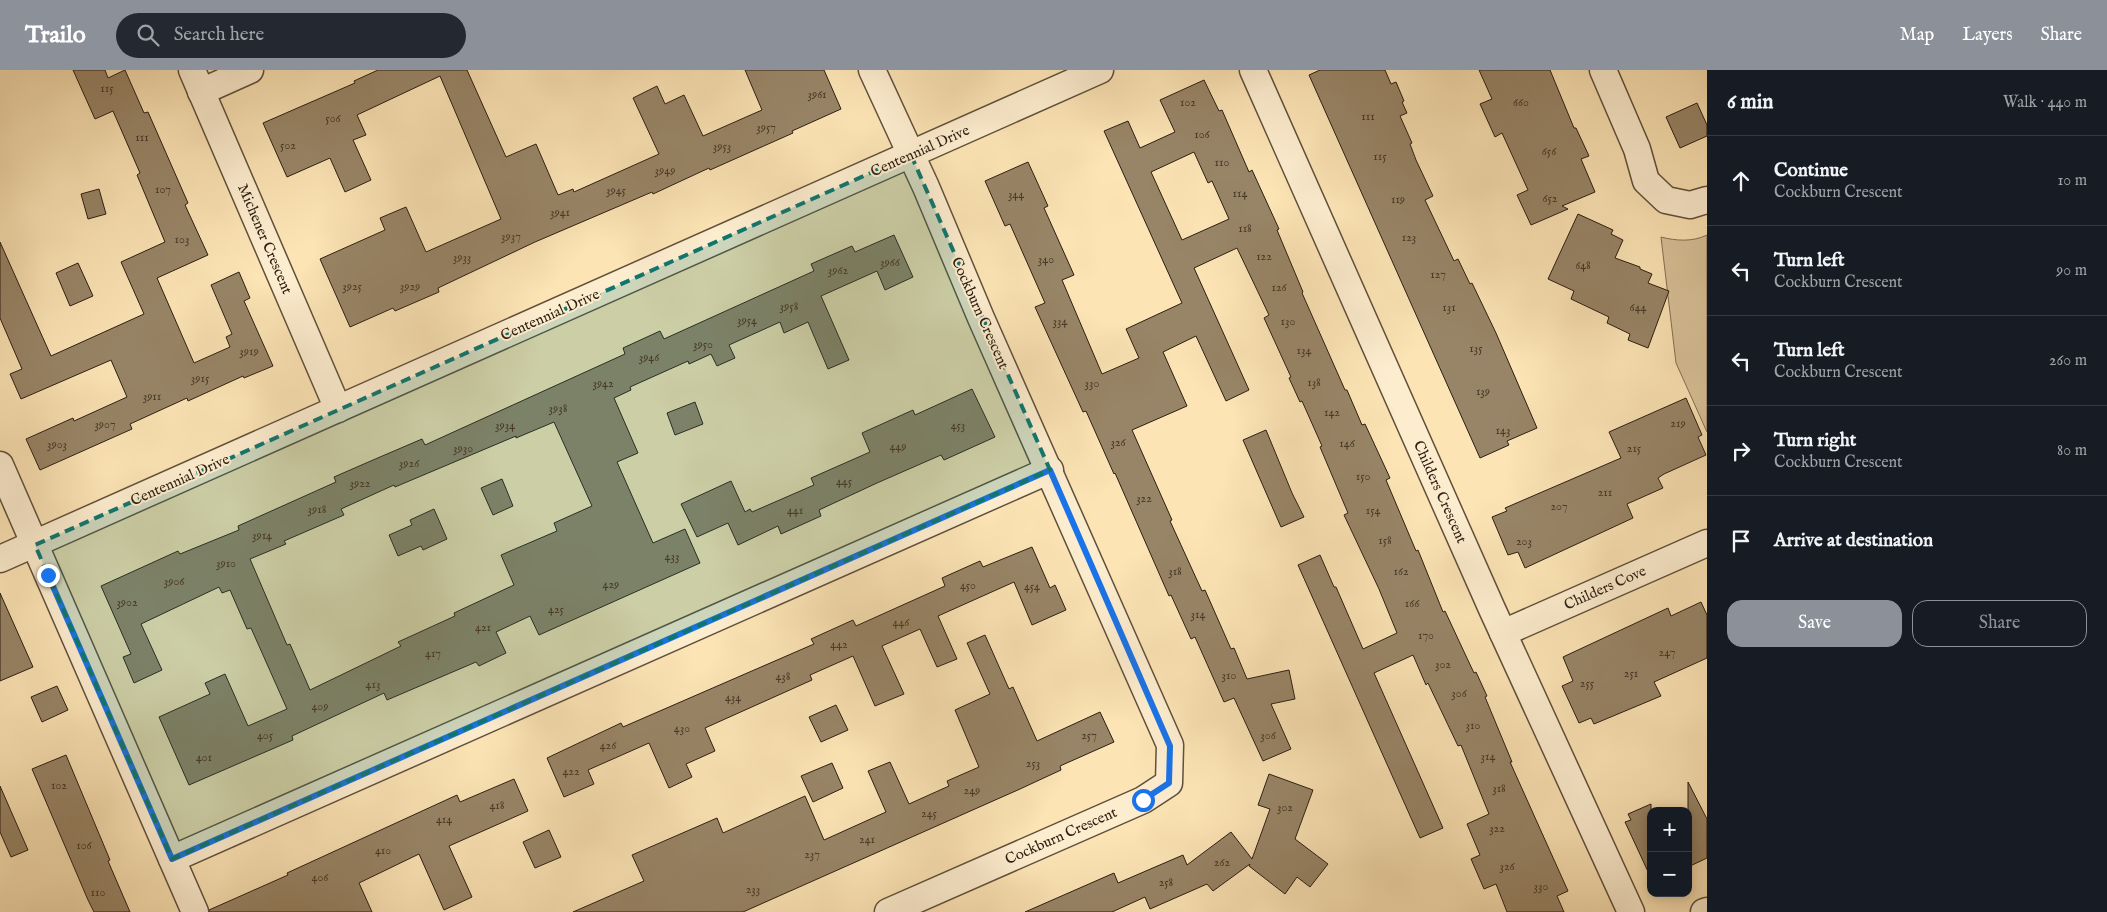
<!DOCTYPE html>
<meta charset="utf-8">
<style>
body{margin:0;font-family:"IM FELL English",serif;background:#242831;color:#f1f3f6}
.controls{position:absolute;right:15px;bottom:15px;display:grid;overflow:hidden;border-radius:10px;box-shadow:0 2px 12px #0003}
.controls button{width:45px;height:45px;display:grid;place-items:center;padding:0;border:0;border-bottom:1px solid #363941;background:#171b24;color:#f1f3f6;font:25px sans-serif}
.stop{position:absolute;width:15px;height:15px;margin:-11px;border:4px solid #1a73e8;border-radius:50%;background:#fff}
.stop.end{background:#1a73e8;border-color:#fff;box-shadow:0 1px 5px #0008}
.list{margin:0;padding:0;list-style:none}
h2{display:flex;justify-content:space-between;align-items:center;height:65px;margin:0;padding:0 20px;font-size:21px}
h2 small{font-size:16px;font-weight:400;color:#9ea1a6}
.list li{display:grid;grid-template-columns:32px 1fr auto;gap:15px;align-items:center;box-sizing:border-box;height:90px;padding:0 20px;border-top:1px solid #363941}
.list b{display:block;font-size:19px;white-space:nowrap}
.list p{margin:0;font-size:16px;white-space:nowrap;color:#9ea1a6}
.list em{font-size:16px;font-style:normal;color:#9ea1a6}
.actions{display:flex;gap:10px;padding:15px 20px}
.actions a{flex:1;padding:11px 0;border:1px solid #8c9099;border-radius:15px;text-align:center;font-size:18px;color:#8c9099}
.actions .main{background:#8c9099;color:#fff}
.icon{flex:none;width:28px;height:28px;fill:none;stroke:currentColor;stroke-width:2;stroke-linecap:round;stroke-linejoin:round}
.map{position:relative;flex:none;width:1707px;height:842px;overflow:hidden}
header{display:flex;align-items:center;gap:30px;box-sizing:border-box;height:70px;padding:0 25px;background:#8c9099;color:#fff}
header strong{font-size:24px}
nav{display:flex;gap:28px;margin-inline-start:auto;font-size:18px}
.search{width:350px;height:45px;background:#242831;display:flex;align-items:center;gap:12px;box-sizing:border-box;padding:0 18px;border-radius:28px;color:#9ea1a6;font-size:19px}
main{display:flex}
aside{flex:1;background:#171b24}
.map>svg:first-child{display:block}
</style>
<header>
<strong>Trailo</strong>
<div class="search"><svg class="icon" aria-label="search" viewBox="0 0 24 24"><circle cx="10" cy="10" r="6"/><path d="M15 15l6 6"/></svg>Search here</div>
<nav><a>Map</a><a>Layers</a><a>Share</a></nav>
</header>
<main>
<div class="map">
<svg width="1707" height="842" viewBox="0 0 1707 842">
<rect width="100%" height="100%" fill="#fce4b5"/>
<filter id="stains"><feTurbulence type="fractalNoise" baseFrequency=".004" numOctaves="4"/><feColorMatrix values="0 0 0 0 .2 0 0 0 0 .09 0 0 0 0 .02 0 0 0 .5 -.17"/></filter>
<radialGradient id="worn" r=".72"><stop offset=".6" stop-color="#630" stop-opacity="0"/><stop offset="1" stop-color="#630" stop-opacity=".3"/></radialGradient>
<path fill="#d9c299" stroke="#827056" d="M1707,165V362L1676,293L1661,167C1676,171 1693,172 1707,165Z"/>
<g fill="#988567" stroke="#2c1e12" fill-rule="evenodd">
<path d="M73,0H105L108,8L125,0L144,43L148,42L188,133L185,135L208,185L157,208L194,293L230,277L226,267L232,264L211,215L239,202L250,228L244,231L273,296L244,308L243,306L188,331L187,328L130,354L132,359L40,400L26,369L73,348L74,351L127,327L111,290L21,329L10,304L22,299L0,248V172L51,286L144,244L121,192L165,172L137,105L140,103L113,41L95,49Z"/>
<path d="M378,0H467L506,87L536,74L558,125L573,119L574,122L659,84L633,28L657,16L665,34L684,25L703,66L762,40L745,0H824L841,39L792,61L793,63L710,100L709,98L653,124L652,122L535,172L438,218L439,222L395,241L393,238L350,257L320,189L385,160L380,148L406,137L426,182L501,149L440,6L357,45L366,65L353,70L371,110L345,122L330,88L287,107L263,53L355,13L354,11Z"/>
<path d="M1320,0H1385L1391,14L1396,12L1404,31L1402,32L1407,43L1400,46L1412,73L1410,74L1416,90L1433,126L1425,130L1454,191L1458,189L1470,214L1472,213L1496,263L1537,358L1507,371L1509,375L1480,388L1309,5Z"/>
<path d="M1479,0H1550L1574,58H1576L1589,86L1581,89L1595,122L1562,136L1568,139L1531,155L1517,125L1528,120L1502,63L1495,67L1480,34L1492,29Z"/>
<path d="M1204,10L1219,41L1222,40L1249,102L1252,100L1279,159L1277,160L1303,222L1302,223L1345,320H1347L1362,355L1365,354L1390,408L1386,410L1416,481L1418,480L1443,542L1445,541L1466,586L1474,603L1476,602L1487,626L1485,627L1512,692H1510L1568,821L1557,826L1564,842H1507L1496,814L1484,819L1471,789L1480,785L1467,754L1489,744L1461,675L1458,676L1428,613L1426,615L1413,585L1374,603L1443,758L1420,768L1298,495L1320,485L1334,517H1336L1363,579L1397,563L1379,519L1344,445L1348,443L1320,377L1322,376L1302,331L1300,332L1289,308L1291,307L1264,248L1269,245L1237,178L1194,198L1249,320L1226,331L1196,266L1163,282L1187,336L1132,360L1172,450L1170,451L1202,521L1205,520L1231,579L1234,578L1247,609L1289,600L1295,629L1271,634L1291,679L1263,691L1234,628L1224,632L1195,567L1191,569L1171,525L1169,526L1115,403L1114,404L1086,341L1083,342L1035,237L1045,233L1010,154L1005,156L985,111L1028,92L1048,136L1044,138L1074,205L1062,210L1102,304L1139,288L1126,259L1182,233L1104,61L1128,51L1140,78L1175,62L1160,30ZM1194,82L1208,113L1212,111L1229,149L1182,170L1151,102Z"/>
<path d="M1697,33L1707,55V66L1680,78L1666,47Z"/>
<path d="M99,119L106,144L88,149L81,124Z"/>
<path d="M1578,144L1613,160L1611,164L1623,170L1615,188L1640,197V199L1652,204L1648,213L1669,221L1648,278L1628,270L1630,264L1607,253L1609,247L1571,229L1574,221L1548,209Z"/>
<path d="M894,165L913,207L885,220L877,201L821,226L849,290L828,299L808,252L784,263L780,252L729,275L735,288L717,296L711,284L689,294L688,291L630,317L631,320L614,328L638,383L617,392L653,473L685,459L700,493L539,565L530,546L496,562L506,583L479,596L476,592L387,630L384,623L292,666L293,670L189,715L159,647L210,624L205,613L225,604L248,656L287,639L251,558L247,559L230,520L222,523L219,517L141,554L162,600L134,613L123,587L131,584L101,516L178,481L180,484L239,460L238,456L336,412L334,407L373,390L422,369L425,375L625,284L623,278L660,261L664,269L814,201L811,194L852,176L855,182ZM554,352L592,436L554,453L557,461L501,485L514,515L454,543L455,546L398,572L401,576L310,620L290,574L287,575L250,489L286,474L284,471L344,445L341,439L394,415L395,417L516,366V368Z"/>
<path d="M78,193L93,226L70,236L56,203Z"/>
<path d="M972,319L995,367L944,390L941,385L877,413L819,440L821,446L781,464L778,456L738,475L728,453L697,467L681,434L731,411L745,442L750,439L752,442L814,415L811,408L870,382L862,363L913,340L915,345Z"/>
<path d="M1686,328L1702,365L1698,367L1706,385L1664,404L1658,408L1663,418L1627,434L1633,448L1525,498L1518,482L1508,485L1492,447L1507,441L1505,438L1621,388L1609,362Z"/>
<path d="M695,332L703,354L675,365L667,343Z"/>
<path d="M1266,360L1292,423L1304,447L1281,457L1243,370Z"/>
<path d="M502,409L513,436L493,445L481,418Z"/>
<path d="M434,439L447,469L423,480L421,476L398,486L389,465L412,455L410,450Z"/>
<path d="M1032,477L1050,518L1055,515L1066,540L1032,555L1014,512L938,546L957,589L937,597L920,559L882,576L904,624L875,636L853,586L810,605L812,610L705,658L715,681L686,694L692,707L669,718L649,673L588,700L594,714L564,727L547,688L621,653L623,657L814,574L811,569L853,550L856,556L945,516L942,508L980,491L983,497Z"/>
<path d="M0,523L33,597L0,611Z"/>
<path d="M1701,532L1707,545V588L1654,612L1661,626L1594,654L1591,648L1579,653L1562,616L1573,611L1563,587L1668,538L1671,546Z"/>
<path d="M985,565L1009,619L1013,617L1037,671L1100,642L1114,672L1060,696L1061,700L1020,719L743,842H573L644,811L632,785L717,748L723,763L805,726L824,770L886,742L868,701L890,692L909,734L949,716L947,711L979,697L955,640L990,624L967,573Z"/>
<path d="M57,616L68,640L42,652L31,627Z"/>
<path d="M836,635L848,660L821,672L809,647Z"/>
<path d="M66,685L110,790L108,791L130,842H94L88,830L32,699Z"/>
<path d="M832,693L843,718L813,732L801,706Z"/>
<path d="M1269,704L1313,720L1295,769L1328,794L1310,817L1297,807L1285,824L1249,796L1250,794L1213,821L1207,814L1150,839L1145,827L1112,842H1025L1114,803L1118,813L1183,785L1187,795L1231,762L1252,789L1270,739L1258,735Z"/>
<path d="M514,709L528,741L449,776L472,827L444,840L419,784L359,813L372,842H210L209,840L288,805L287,803L457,725L460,732Z"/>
<path d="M1688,712L1707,749V788L1688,797Z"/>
<path d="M0,716L28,780L11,787L0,762Z"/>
<path d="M1651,734V808L1625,752L1631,750L1628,744Z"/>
<path d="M549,760L561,787L535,798L523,772Z"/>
</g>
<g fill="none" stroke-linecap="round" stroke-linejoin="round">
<defs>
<g id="minor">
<path d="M192,0L338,339"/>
<path d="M872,0L926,117L981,248L1170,675L1169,713L1143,730L888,842"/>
<path d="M1253,0L1492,539L1631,842"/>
<path d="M1603,0L1637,79L1646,111L1666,130L1690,135L1707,130"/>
<path d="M201,22L250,0"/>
<path d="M0,395L195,842"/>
<path d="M0,489L1100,0"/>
<path d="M1503,563L1707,473"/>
<path d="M172,789L1050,400"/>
<path d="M1704,842L1707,841"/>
</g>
</defs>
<use href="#minor" stroke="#60503b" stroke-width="29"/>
<use href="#minor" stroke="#fdedcf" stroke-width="26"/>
</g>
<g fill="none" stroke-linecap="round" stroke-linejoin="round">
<path stroke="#1a73e8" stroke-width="6" d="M48,505L172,789L1050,400L1170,676L1169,713L1143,730"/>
</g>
<path fill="#0f766e" fill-opacity="0.2" stroke="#0f766e" stroke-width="4" stroke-dasharray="10 6" stroke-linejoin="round" d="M911,85L1050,400L172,789L35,475Z"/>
<g text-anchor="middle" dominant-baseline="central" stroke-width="4" stroke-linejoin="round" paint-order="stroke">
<g font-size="12" fill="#473827">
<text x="107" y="18">115</text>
<text x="817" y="24">3961</text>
<text x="1188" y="32">102</text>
<text x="1521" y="32">660</text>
<text x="1368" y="46">111</text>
<text x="333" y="48">506</text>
<text x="766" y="57">3957</text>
<text x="1202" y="64">106</text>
<text x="142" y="67">111</text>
<text x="288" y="75">502</text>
<text x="722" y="76">3953</text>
<text x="1549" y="81">656</text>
<text x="1380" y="86">115</text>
<text x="1222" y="92">110</text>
<text x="665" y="100">3949</text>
<text x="163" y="119">107</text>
<text x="616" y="120">3945</text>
<text x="1240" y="123">114</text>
<text x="1016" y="124">344</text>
<text x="1550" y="128">652</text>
<text x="1398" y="129">119</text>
<text x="560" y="142">3941</text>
<text x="1245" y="158">118</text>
<text x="511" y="166">3937</text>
<text x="1409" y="167">123</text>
<text x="182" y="169">103</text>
<text x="1264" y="186">122</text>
<text x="462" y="187">3933</text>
<text x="1046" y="189">340</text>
<text x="890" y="192">3966</text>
<text x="1583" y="195">648</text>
<text x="838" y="200">3962</text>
<text x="1438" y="204">127</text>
<text x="352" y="216">3925</text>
<text x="410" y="216">3929</text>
<text x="1279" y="217">126</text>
<text x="789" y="236">3958</text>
<text x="1449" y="237">131</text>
<text x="1638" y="237">644</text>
<text x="747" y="250">3954</text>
<text x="1060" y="251">334</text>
<text x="1288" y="251">130</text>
<text x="703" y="274">3950</text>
<text x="1476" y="278">135</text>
<text x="1304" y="280">134</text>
<text x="249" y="281">3919</text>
<text x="649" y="287">3946</text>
<text x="200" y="308">3915</text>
<text x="1314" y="312">138</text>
<text x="603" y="313">3942</text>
<text x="1092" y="313">330</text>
<text x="1483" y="321">139</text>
<text x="152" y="326">3911</text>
<text x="558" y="338">3938</text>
<text x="1332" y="342">142</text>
<text x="1678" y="353">219</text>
<text x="105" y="354">3907</text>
<text x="505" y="355">3934</text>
<text x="958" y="355">453</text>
<text x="1503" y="360">143</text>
<text x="1118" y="372">326</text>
<text x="1347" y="373">146</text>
<text x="57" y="374">3903</text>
<text x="898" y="376">449</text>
<text x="463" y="378">3930</text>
<text x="1634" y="378">215</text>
<text x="409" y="393">3926</text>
<text x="1363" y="406">150</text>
<text x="844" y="411">445</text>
<text x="360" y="413">3922</text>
<text x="1605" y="422">211</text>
<text x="1144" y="428">322</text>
<text x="1559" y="436">207</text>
<text x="317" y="439">3918</text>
<text x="795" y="440">441</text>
<text x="1373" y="440">154</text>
<text x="262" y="465">3914</text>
<text x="1385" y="470">158</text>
<text x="1524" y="471">203</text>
<text x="672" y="486">433</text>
<text x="226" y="493">3910</text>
<text x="1175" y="501">318</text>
<text x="1401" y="501">162</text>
<text x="174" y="511">3906</text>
<text x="611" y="514">429</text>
<text x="968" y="515">450</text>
<text x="1032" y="516">454</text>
<text x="127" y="532">3902</text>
<text x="1412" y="533">166</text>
<text x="556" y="539">425</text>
<text x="1198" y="544">314</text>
<text x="901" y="552">446</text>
<text x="483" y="557">421</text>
<text x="1426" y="565">170</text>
<text x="839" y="574">442</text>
<text x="1667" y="582">247</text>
<text x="433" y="583">417</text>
<text x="1443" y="594">302</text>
<text x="1631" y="603">251</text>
<text x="1229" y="605">310</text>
<text x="783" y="606">438</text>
<text x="1587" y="613">255</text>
<text x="373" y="614">413</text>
<text x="1459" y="623">306</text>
<text x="733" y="627">434</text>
<text x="320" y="636">409</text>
<text x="1473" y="655">310</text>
<text x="682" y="658">430</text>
<text x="265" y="665">405</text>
<text x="1089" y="665">257</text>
<text x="1268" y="665">306</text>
<text x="608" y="675">426</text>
<text x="1488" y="686">314</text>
<text x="204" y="687">401</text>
<text x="1033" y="693">253</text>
<text x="571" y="701">422</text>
<text x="59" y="715">102</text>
<text x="1499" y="718">318</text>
<text x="972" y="720">249</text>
<text x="497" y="735">418</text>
<text x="1285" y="737">302</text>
<text x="929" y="743">245</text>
<text x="444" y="749">414</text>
<text x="1497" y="758">322</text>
<text x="867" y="769">241</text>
<text x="84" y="775">106</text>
<text x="383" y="780">410</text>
<text x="812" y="784">237</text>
<text x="1222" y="792">262</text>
<text x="1507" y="796">326</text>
<text x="320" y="807">406</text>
<text x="1166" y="812">258</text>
<text x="1541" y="816">330</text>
<text x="753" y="819">233</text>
<text x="98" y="822">110</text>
</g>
<g font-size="15" fill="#2c1e12" stroke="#fdedcf">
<text transform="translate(920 81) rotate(-24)">Centennial Drive</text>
<text transform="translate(265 169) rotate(67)">Michener Crescent</text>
<text transform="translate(980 243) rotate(66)">Cockburn Crescent</text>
<text transform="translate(550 245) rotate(-24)">Centennial Drive</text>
<text transform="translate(180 410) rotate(-24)">Centennial Drive</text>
<text transform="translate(1440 422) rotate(66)">Childers Crescent</text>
<text transform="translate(1605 518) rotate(-24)">Childers Cove</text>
<text transform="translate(1061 766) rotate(-24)">Cockburn Crescent</text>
</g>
</g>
<rect width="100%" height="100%" filter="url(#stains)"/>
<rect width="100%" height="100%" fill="url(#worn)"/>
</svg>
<div class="controls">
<button>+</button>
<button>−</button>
</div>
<div class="stop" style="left:1143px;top:730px"></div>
<div class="stop end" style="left:48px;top:505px"></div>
</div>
<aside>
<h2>6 min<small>Walk · 440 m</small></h2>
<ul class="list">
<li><svg class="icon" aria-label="ahead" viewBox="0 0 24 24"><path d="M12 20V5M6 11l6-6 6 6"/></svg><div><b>Continue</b><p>Cockburn Crescent</p></div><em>10 m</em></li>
<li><svg class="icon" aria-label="left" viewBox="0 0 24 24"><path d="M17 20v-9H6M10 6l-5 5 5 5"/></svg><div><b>Turn left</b><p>Cockburn Crescent</p></div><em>90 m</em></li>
<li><svg class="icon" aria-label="left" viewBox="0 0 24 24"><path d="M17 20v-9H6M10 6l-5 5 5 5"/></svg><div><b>Turn left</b><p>Cockburn Crescent</p></div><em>260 m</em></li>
<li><svg class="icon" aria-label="right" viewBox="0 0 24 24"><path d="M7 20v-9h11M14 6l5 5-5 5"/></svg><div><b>Turn right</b><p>Cockburn Crescent</p></div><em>80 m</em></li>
<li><svg class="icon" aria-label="arrive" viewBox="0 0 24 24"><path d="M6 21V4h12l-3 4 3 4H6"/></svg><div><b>Arrive at destination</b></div></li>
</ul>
<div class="actions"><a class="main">Save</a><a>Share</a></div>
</aside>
</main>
